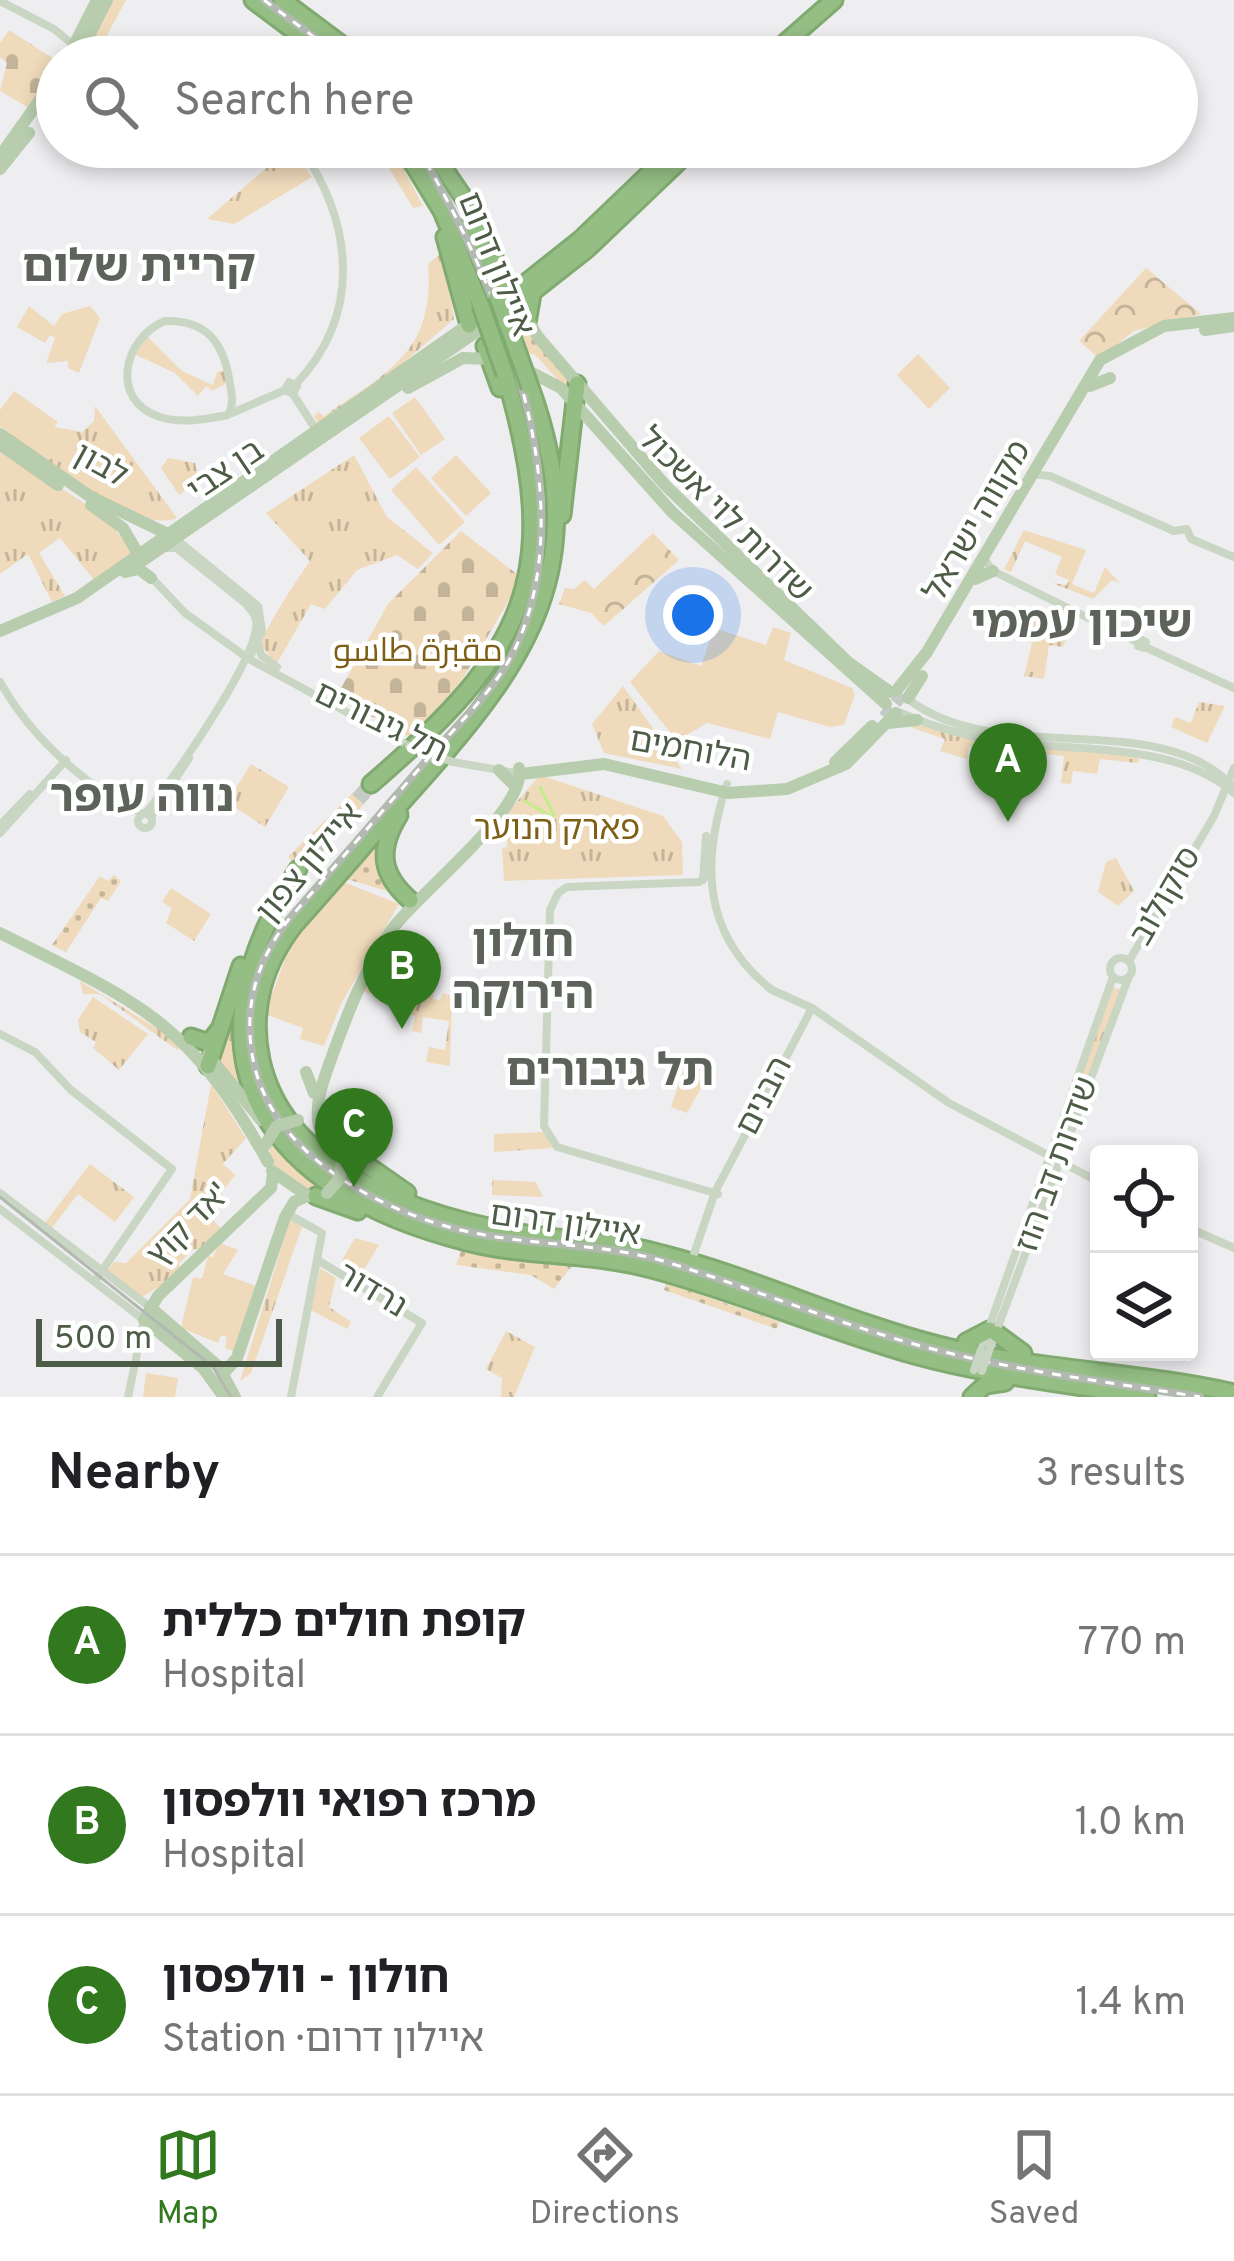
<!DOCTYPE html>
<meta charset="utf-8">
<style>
body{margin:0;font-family:Overpass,Cairo,"Noto Sans Hebrew",sans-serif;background:#f6f6f6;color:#202124}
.controls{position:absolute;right:36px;bottom:36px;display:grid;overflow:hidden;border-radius:12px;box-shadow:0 6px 18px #0003}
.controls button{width:108px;height:108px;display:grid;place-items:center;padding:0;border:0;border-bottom:3px solid #e0e0e0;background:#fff;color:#202124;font:60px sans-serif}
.scale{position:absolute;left:36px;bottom:30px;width:246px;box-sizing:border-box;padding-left:12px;border:6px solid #4d5c46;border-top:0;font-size:33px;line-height:42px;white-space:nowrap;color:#4d5c46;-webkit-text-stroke:9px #fff;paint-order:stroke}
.you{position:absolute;left:693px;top:615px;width:42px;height:42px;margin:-30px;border:9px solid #fff;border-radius:50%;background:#1a73e8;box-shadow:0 0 0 18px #1a73e833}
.badge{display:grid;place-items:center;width:78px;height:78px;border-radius:50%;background:#31781e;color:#fff;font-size:39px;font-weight:700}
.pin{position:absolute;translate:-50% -99px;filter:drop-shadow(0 3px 6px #0008)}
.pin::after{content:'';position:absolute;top:63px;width:42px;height:36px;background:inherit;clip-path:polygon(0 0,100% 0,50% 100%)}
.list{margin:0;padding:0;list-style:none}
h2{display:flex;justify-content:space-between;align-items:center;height:156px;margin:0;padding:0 48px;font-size:51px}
h2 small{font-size:39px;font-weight:400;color:#757577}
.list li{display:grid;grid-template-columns:78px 1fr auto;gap:36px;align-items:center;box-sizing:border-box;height:180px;padding:0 48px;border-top:3px solid #e0e0e0}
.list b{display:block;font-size:45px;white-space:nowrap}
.list p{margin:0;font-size:39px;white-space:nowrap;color:#757577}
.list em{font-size:39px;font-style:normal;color:#757577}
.icon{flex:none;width:66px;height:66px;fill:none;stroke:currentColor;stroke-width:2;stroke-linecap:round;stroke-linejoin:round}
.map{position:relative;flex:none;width:1234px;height:1397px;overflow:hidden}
.search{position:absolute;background:#fff;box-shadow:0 6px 18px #0003;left:36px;right:36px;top:36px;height:132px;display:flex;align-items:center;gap:30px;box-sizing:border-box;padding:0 42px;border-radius:66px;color:#757577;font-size:45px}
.sheet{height:696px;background:#fff}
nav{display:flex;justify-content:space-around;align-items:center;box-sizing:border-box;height:168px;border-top:3px solid #e0e0e0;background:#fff;font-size:33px;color:#757577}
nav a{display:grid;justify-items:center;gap:6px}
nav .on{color:#31781e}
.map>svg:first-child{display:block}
</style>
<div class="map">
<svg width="1234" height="1397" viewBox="0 0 1234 1397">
<defs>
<pattern id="grass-dots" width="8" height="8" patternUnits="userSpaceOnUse" patternTransform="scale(3)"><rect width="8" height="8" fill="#efdabb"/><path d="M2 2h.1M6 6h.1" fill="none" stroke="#c4b49a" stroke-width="1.8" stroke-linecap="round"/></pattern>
<pattern id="forest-crowns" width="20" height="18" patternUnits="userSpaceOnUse" patternTransform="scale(3)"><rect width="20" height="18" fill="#efdabb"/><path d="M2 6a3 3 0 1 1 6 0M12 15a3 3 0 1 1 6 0" fill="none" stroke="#c4b49a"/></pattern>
<pattern id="cemetery-stones" width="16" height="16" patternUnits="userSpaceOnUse" patternTransform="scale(3)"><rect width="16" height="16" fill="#efdabb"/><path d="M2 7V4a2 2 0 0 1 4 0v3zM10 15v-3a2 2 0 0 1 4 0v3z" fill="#c4b49a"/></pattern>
<pattern id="park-tufts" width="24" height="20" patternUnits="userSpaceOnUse" patternTransform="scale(3)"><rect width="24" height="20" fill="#efdabb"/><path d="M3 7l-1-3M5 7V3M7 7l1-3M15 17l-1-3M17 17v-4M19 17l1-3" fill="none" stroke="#c4b49a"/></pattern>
</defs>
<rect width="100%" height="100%" fill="#eeeef1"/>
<g fill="url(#grass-dots)">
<path d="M512,323L526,329L570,381L569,392L535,355L522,351Z"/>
<path d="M388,822L383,837L397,894L340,877Z"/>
<path d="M114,875L121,881L108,901L101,898L66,952L52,945L100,876L108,881Z"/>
<path d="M461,1251L573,1265L554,1289L531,1275L456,1265Z"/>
<path d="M666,1283L780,1322L777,1329L664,1290Z"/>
</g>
<g fill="url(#forest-crowns)">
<path d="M1146,268L1201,314L1134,331L1099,358L1079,341Z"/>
<path d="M653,533L679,560L604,626L591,613L559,604L565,588L574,589L585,580L594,589Z"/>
</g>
<g fill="url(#cemetery-stones)">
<path d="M9,30L57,61L29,108L0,91L7,63L0,57V43Z"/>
<path d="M461,531L522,578L463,678L415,740L336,697L388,604Z"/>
</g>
<g fill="url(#park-tufts)">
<path d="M111,0H126L98,52L90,39Z"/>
<path d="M291,147L312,177L234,224L207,219Z"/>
<path d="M376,147H392L423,206L413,208Z"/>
<path d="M444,251L454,319L373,389L318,423L314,416L318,412L324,416C389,371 435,352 428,264Z"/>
<path d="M145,334L182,371L213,385L217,372L225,370L227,383L212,391L206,386L198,396L175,373L132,353Z"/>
<path d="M95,406L177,518C132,536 36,454 0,428L25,441L54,427L82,432L94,421Z"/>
<path d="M0,448L105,517L133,552L94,580L60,538L39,553L65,596L52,602L28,554L0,574Z"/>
<path d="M354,455L387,517L433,553L418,569L397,555L357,570L325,609L311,604L276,665L260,643C274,615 291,588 310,561L266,513Z"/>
<path d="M168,458L195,463L199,480L179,495L161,468Z"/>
<path d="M1024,530L1086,550L1072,584L1094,593L1105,567L1120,583L1112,580L1093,599L1052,583L1067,585L1069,580L1055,574L1062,557L1025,541L1011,572L1004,569Z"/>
<path d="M1024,617L1068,633L1063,647L1049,645L1044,679L1024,676L1032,643L1017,637Z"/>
<path d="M623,686L682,769L604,753L592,724Z"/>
<path d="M1199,702L1225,706L1207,743L1171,727L1175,717L1191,723Z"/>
<path d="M923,725L1010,751L969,746L967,759L940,751L945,739L910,727Z"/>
<path d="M1024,745L1139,757L1138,763L1100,759L1097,774L1073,771L1071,784L1061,783L1064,756L1024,752L1021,778L1015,777L1017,751Z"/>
<path d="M251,764L289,787L265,827L227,802Z"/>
<path d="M540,775L663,816L682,842L683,875L504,881L502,848L507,847L508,824L496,826Z"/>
<path d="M364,782L375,791L304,873L288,857Z"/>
<path d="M1116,858L1134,891L1118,906L1098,892L1106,862Z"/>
<path d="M171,888L211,914L194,941L166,923L172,908L162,902Z"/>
<path d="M396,946L440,953L437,962L388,956L375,977V995L364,992L378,957Z"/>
<path d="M80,981L184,1045L177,1050L100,994H83Z"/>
<path d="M1113,987L1122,990L1061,1163L1051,1158Z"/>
<path d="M420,988L434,991L433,999L440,1000L443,993L452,996L450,1066L426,1062L429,1047L445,1050L449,1021L423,1017L421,1033L412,1031L415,1016L408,1014L410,1004H415Z"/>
<path d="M239,990L236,1053L260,1117L214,1056Z"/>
<path d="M93,997L148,1034L119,1070L93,1048L96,1042L80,1032L78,1020Z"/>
<path d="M688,1056L718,1079L707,1077L687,1113L671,1107Z"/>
<path d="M211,1084L246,1138L223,1164L235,1175L207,1213L221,1229L204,1250L194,1249L179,1263L181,1273L142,1297L107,1271L114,1262L126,1263L190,1199Z"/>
<path d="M543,1132L553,1148L494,1152V1134Z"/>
<path d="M272,1139L328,1188L311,1193C290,1178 262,1169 272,1139Z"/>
<path d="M90,1164L134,1197L115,1222L78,1194L51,1229L44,1224Z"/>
<path d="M492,1180L536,1182L543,1197L492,1195Z"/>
<path d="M290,1220L303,1224L251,1373L240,1381Z"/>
<path d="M355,1238L379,1245L363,1271L342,1260Z"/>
<path d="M320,1268L336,1278L329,1307L351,1322L347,1329L311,1310Z"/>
<path d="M506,1331L535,1347L514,1397H501L502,1378L486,1369Z"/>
</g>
<g fill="#efdabb">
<path d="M29,306L54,326L62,314L90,306L100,318L79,373L68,368V361L46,363L55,338L50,335L45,343L17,327Z"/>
<path d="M918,354L950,388L929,409L897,375Z"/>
<path d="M14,391L58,422L36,452L0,426V410Z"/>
<path d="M415,397L445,439L421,455L392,413Z"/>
<path d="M389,416L420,457L390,479L359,438Z"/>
<path d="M456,455L491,493L466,516L431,478Z"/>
<path d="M416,467L465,522L439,545L391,490Z"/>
<path d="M773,627L791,633L784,660L852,688L855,694L844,725L830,727L778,712L770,739L707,723L677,741L630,682L659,651L701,666L714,628L766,645Z"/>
<path d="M341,881L399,904L341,1004L324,1046L300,1039L303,1028L265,1014L289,948Z"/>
<path d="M220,1243L238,1250L223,1274L256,1286L235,1352L225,1348L227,1337L221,1335L218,1343L181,1328L193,1277L202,1279L208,1256L213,1257Z"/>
<path d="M146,1373L178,1378L175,1397H143Z"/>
</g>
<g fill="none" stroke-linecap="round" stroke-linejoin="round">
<g stroke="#c3ed88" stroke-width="3">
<path d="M540,787L554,815"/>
<path d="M525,801L552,817"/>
</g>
<path stroke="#c6cac6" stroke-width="12" stroke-dasharray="12 6" stroke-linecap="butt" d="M884,717L907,689"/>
<path stroke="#c6cac6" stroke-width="15" stroke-dasharray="15 8" stroke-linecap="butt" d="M298,869L371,784"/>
<defs>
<g id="highway">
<path d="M253,0L329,57"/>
<path d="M282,0L358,57"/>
<path d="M769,57L834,0"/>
<path d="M403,147L442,211L481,306"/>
<path d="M429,147L465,200L512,294L580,240L677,147"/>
<path d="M469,225L497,295"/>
<path d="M445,237L469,325"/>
<path d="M517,304L587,249L694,147"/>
<path d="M527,323L532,294"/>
<path d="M485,346L500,388"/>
<path d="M530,387C594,563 531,658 417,785C376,831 336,878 295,924C264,963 250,1010 261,1060C284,1167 414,1214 509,1231C560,1241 612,1240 662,1254C756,1278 844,1321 938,1345C1035,1370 1136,1371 1234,1393"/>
<path d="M562,515L577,384"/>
<path d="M371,784C526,651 565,577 505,374"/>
<path d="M399,815C378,849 380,874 410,900"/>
<path d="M298,869C175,1058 263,1191 467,1242C529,1258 593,1252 655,1270C743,1294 827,1330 914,1355C990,1376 1070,1384 1147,1397"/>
<path d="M191,1037L209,1043L219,1030"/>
<path d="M208,1066L241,966"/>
<path d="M331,1140L407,1193"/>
<path d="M316,1196L358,1211"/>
<path d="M997,1334L1023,1353"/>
<path d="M966,1342L989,1330"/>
<path d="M972,1397L985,1385L1005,1382"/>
</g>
</defs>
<use href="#highway" stroke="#80aa70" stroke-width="21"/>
<g stroke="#cad6c4" stroke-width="8">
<path d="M0,1L54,29L88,57"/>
<path d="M82,47L99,57"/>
<path d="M165,321C205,320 222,340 229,378C231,391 235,403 228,415C207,419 182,424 160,417C109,401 123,338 165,321Z"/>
<path d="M289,382L297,386L293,394L285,390Z"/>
<path d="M296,384C363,313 353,222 300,147"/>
<path d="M293,394L318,433"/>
<path d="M232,413L285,390"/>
<path d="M1031,474L1050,476L1174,531L1187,529L1191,539L1234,557"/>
<path d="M176,539L258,606L262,631L252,653"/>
<path d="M983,557L993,571L1137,642"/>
<path d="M152,578L185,613L249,659L409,746"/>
<path d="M1140,639L1146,642L1144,648L1138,646Z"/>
<path d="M258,642L261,655L277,667"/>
<path d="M1145,647L1234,688"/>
<path d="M0,682C31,737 86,788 143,814"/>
<path d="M908,699C998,769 1160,706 1233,787"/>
<path d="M901,713C933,727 964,736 999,741C1073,752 1174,741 1234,793"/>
<path d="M453,762L521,774"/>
<path d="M727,784C701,862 702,935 772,990"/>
<path d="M145,814C173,779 250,669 256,629C258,618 253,612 246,604L176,548H163"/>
<circle cx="145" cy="821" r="7"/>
<path d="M151,817L189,758"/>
<path d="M0,825L30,794"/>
<path d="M0,833L66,760"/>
<path d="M708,875L699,882L567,887L558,893L550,910L544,1126L557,1147L718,1194"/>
<path d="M703,880L706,836"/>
<circle cx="1121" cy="969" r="11"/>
<path d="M1129,961L1214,816L1234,768"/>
<path d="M772,990L812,1008L949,1103L1099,1182"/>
<path d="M0,1034L35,1052L71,1090L172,1169L95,1281"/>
<path d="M0,1193L150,1307"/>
<path d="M0,1209L144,1320L128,1397"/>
<path d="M288,1214L322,1233L291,1397"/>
<path d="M1189,1228L1234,1248"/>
<path d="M694,1254L715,1192L812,1008"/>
<path d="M319,1261L422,1323L377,1397"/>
<path d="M981,1350L1113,977"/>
<path d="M989,1351L1128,979"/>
</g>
<g stroke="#b7cdad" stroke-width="12">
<path d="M68,57L97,0"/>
<path d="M78,57L107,0"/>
<path d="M0,156L57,76"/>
<path d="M0,169L29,133"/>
<path d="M1205,330L1234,326"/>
<path d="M498,355L561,388L672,512L886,704"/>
<path d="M1090,386L1110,378"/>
<path d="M408,388L463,358L490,359"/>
<path d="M0,434L91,497L174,537"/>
<path d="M1,445L58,485"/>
<path d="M91,505L123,528L141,559"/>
<path d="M142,561L511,308"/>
<path d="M125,572L139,569L151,578"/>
<path d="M975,579L993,571"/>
<path d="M0,631L77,598L512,294L538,337L665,485L849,663L890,692"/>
<path d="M897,690L927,652L1100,360L1164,326L1234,318"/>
<path d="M908,698L922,676"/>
<path d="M888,723L917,720"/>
<path d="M835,762L872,726"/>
<path d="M499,770L515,786"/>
<path d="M521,774L604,764L728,793L787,789L846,764L896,713"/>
<path d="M0,933C140,1003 189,1020 268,1162"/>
<path d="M208,1055L261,1120"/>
<path d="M306,1072L314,1093"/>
<path d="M321,1132C312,1109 323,1081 331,1059C347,1015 363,972 390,932C415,895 528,810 519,768"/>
<path d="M272,1171L308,1196"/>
<path d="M150,1307L219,1367L235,1397"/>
<path d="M224,1373L237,1358L285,1217L294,1202L307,1196"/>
<path d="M224,1397L203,1368L144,1320L158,1296L271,1188L273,1173"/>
</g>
<use href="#highway" stroke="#95be85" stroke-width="15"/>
<path stroke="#b2b9b0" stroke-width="3" d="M0,1197L213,1367L231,1397"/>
<defs>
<g id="rail">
<path d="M264,0L341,57"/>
<path d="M417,147C498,281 589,504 512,655C492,692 460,722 432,754C384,809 337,864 289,919C256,961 242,1010 254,1064C275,1158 386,1215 474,1233C536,1246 601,1243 663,1261C759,1290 851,1330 949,1353C1031,1373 1116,1383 1200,1397"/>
</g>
</defs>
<use href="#rail" stroke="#b2b9b0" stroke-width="8"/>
<use href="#rail" stroke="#fff" stroke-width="3" stroke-dasharray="9" stroke-linecap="butt"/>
<defs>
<g id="highway-bridge">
<path d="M497,295L530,387"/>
<path d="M481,306L505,374"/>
</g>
</defs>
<use href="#highway-bridge" stroke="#80aa70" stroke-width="21" stroke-linecap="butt"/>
<g stroke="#cad6c4" stroke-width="8">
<path d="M409,746L453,762"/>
<path d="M974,1370L981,1350"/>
<path d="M982,1371L989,1351"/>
</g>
<g stroke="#b7cdad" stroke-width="12">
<path d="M265,1145L277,1126L298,1120"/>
<path d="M327,1193L340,1178L342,1158"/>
</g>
<use href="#highway-bridge" stroke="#95be85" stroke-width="15"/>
</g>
<g text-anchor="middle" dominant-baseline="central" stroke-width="9" stroke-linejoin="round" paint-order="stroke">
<g font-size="33" fill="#4d5c46" stroke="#fff">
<text transform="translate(494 265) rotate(68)">איילון דרום</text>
<text transform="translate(100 467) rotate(29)">לבון</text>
<text transform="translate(227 472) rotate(-34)">בן צבי</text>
<text transform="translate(724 516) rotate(45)">שדרות לוי אשכול</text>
<text transform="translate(979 522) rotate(-60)">מקווה ישראל</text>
<text transform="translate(380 724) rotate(26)">תל גיבורים</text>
<text transform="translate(690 752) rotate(10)">הלוחמים</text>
<text transform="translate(311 864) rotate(-50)">איילון צפון</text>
<text transform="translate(1167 897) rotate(-60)">סוקולוב</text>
<text transform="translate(766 1097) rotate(-63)">הבנים</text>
<text transform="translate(1059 1165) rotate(-70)">שדרות דב הוז</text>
<text transform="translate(190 1226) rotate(-45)">אד קוץ'</text>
<text transform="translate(565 1226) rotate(8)">איילון דרום</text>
<text transform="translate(371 1292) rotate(31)">נרדור</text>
</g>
<g font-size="33" fill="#7e5f16" stroke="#fff">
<text x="418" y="653">مقبرة طاسو</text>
<text x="557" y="831">פארק הנוער</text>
</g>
<g font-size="45" font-weight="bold" fill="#5d635b" stroke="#fff">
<text x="139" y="269">קריית שלום</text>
<text x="1082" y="625">שיכון עממי</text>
<text x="142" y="799">נווה עופר</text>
<text x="523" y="944">חולון<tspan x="523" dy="52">הירוקה</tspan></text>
<text x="610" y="1073">תל גיבורים</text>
</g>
</g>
</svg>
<div class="controls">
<button><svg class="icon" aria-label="locate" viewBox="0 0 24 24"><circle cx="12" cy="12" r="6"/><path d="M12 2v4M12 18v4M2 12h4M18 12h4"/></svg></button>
<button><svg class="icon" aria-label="layers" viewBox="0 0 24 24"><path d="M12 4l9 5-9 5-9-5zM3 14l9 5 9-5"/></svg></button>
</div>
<div class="scale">500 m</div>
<div class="you"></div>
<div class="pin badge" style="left:1008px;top:822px">A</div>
<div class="pin badge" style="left:402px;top:1029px">B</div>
<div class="pin badge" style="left:354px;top:1187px">C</div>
<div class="search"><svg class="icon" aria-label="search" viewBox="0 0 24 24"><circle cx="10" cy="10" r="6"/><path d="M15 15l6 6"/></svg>Search here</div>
</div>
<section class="sheet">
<h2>Nearby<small>3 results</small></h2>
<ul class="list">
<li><span class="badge">A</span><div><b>קופת חולים כללית</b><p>Hospital</p></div><em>770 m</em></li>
<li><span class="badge">B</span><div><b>מרכז רפואי וולפסון</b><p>Hospital</p></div><em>1.0 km</em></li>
<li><span class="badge">C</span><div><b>חולון - וולפסון</b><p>Station · איילון דרום</p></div><em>1.4 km</em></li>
</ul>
</section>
<nav>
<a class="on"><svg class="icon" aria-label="map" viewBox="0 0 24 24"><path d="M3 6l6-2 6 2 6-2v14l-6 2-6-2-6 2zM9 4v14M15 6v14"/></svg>Map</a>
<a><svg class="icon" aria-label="directions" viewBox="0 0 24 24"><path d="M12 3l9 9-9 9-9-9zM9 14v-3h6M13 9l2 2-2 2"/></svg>Directions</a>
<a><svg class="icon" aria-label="saved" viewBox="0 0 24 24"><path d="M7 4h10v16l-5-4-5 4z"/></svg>Saved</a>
</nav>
